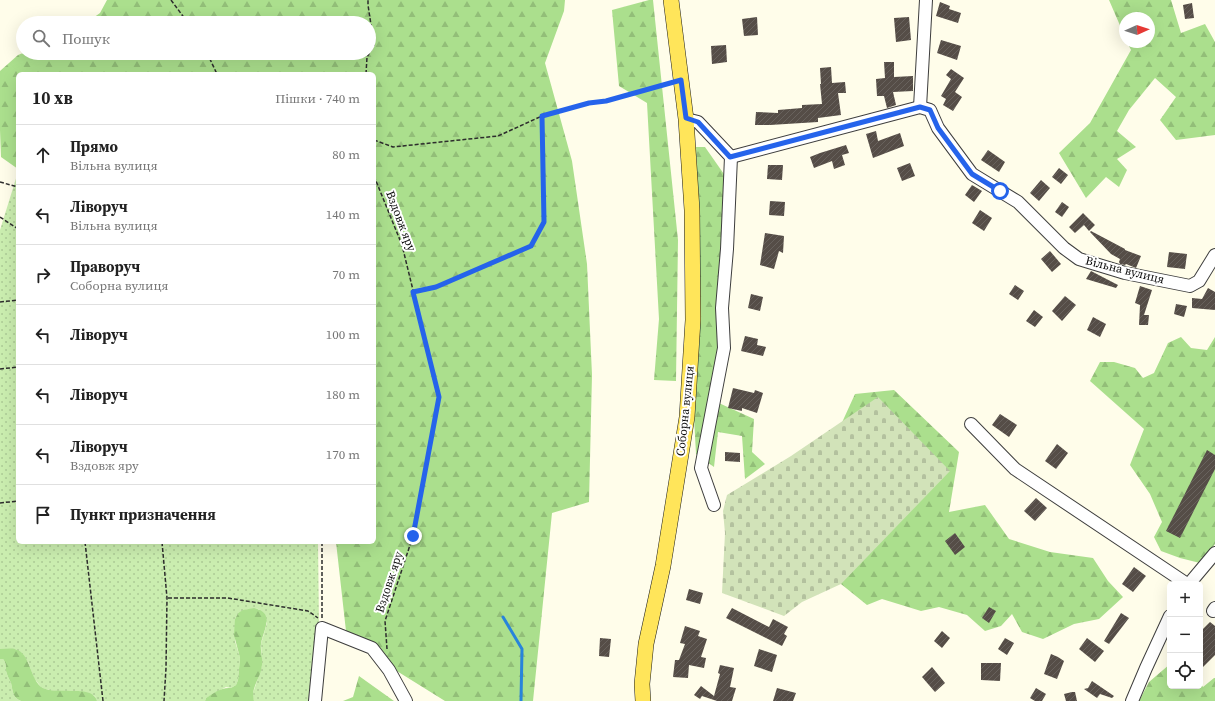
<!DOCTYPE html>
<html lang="uk">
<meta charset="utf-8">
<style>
body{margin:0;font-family:"Source Serif 4",serif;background:#f2f2f2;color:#222}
.controls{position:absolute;right:12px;bottom:12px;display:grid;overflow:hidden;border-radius:6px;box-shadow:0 4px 16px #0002}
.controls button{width:36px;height:36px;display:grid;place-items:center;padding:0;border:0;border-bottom:1px solid #e0e0e0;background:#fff;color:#222;font:20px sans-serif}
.compass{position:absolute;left:1119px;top:12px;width:36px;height:36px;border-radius:50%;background:#fff;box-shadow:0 4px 16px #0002;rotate:87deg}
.stop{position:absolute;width:12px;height:12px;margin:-9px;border:3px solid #2563eb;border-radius:50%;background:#fff}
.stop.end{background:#2563eb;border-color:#fff;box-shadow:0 1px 4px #0008}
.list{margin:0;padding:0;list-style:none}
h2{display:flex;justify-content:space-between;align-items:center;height:52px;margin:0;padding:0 16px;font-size:17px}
h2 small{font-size:13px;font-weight:400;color:#767676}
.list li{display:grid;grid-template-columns:26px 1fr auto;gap:12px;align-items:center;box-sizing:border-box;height:60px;padding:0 16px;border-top:1px solid #e0e0e0}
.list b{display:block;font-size:15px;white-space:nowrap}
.list p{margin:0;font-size:13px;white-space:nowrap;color:#767676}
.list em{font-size:13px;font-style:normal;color:#767676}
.icon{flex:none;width:22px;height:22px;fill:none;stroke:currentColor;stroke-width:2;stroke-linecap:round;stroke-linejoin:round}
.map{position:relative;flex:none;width:1215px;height:701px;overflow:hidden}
.search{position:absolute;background:#fff;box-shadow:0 4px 16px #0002;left:16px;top:16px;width:360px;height:44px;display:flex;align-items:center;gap:10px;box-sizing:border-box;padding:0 14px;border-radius:22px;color:#767676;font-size:15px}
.panel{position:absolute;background:#fff;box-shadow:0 4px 16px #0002;left:16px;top:72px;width:360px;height:472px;border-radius:6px}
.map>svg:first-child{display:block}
</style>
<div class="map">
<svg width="1215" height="701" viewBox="0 0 1215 701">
<defs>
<pattern id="grass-dots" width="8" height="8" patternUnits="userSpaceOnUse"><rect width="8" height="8" fill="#caedaf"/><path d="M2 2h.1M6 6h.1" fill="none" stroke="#acca95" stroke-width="1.8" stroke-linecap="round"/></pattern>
<pattern id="forest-firs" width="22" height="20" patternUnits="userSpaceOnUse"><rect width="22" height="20" fill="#abdf8d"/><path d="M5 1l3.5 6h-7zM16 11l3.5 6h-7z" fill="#92be78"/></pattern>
<pattern id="cemetery-stones" width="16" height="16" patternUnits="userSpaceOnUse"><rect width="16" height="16" fill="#d2e3b9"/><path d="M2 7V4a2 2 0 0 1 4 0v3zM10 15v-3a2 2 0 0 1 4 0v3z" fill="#b3c19e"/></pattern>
<pattern id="building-hatch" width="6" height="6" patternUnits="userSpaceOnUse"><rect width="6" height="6" fill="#554d47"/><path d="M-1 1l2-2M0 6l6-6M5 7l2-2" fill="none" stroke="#68625d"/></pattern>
</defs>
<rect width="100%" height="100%" fill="#fffdea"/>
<g fill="url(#grass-dots)">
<path d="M18,172V542H318L319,627L313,701H254L252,696L262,666L261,644L267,623L259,609C252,608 245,609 238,613L235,619V641L240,658L238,680L236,685L231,688L226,687L206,698L205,701H97L95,696L79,691H57L45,689L41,687L34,678L28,662L16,649H0V230Z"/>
<path d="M0,659H3C6,663 6,665 6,671C7,675 9,679 11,683C13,691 12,697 21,701H0Z"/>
</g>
<g fill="url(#forest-firs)">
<path d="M107,0H565L564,11L545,63L572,161L587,264L592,375L589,502L552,513L533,701H445L347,640L336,542H374V74H18V169L1,157L0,130V71L18,55L23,53H369V23H86L100,13Z"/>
<path d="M649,0H653L678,240L676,381L654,380L659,319L647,103L619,86L612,10Z"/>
<path d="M1109,0H1171L1181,33L1205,24L1215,42V135L1176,140L1160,120L1176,97L1155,78L1129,110L1117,131L1136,147L1117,159L1127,170L1119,187L1106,177L1086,198L1059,153L1090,123L1131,50L1127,42H1149V18H1125V37Z"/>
<path d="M696,147H705L726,177L716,310L719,348L710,399L754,419L752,452L765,464L745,479L742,436L718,432L714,467L696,454L694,417L700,300Z"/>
<path d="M1181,337L1191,348L1207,350L1215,337V544L1200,563L1180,558L1161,551L1154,537L1162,522L1150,494L1130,465L1144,429L1090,381L1100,362H1114L1135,368L1143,378L1154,373L1168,343Z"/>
<path d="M894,390L959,452L949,512L985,505L1009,539L1050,552L1093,558L1108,581L1123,597L1099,619L1074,624L1043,639L1022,632L1012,614L1001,626L985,631L967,615L939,607L921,611L882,599L867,605L841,584L861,526L834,440L855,394Z"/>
<path d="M254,608C276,613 263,630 261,644C260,651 263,658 262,665C261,678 250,688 254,701H205L206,698C214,693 221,687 231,688L236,685L238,680L240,658L234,635L235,619L238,613L243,610Z"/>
<path d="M0,649C5,649 11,648 15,649C31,653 30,681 43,688C56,694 87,687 94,696C95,696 97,700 97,701H21C12,697 13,691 11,683C9,679 7,675 6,671C6,665 6,663 3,659H0Z"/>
<path d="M1170,664V686H1200V683L1203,687L1214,678H1215V701H1139L1149,682Z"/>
<path d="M359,676L394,701H343L353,697Z"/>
</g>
<path fill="url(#cemetery-stones)" d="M878,397L950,471L841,584L802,602L784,616L722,593L725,533L723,511L727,495L791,456Z"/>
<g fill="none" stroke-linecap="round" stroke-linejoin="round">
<path stroke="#2884db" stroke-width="3" d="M503,617L522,649L521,701"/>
</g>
<g fill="url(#building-hatch)">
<path d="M940,2L950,6L949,9L961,13L958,23L936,16Z"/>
<path d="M1192,3L1194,18L1185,19L1183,5Z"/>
<path d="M757,17L758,35L744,36L742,19Z"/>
<path d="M909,17L911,40L896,42L894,18Z"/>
<path d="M941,40L961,46L957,60L937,53Z"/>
<path d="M726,45L727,62L712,64L711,46Z"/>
<path d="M884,62H894V77L913,76V91L893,92L896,105L887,108L884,96H877L876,79L885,78Z"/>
<path d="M831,67L832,83L845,82L846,93H838L841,115L818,118V122L770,125H755L756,112L778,113V110L802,108V105L822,104L820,84H821L820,68Z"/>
<path d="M951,69L964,78L955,92L962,97L953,111L943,105L946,99L941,96L951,79L946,75Z"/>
<path d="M876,131L878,141L900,133L904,146L873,158L866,134Z"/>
<path d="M846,145L849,153L842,155L845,165L834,169L832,161L814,168L810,157L820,153Z"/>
<path d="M988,150L1005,162L999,172L981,160Z"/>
<path d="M910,163L915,176L902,181L897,168Z"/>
<path d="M768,165H783L782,180L767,179Z"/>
<path d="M1059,168L1068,175L1061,184L1052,177Z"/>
<path d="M1041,180L1050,188L1039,201L1030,193Z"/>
<path d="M972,185L982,191L974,202L965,195Z"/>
<path d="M770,201L785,202L784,216L769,215Z"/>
<path d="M1062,202L1069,207L1062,217L1055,212Z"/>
<path d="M980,210L992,218L984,231L972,223Z"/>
<path d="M1083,213L1095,225L1089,231L1084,225L1075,233L1069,227Z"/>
<path d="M1091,231L1125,249V250L1141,256L1136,268L1126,264L1125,265L1120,264L1119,262L1120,259L1111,254L1090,232Z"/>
<path d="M765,233L784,236L783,253L779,251L774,269L760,265Z"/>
<path d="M1050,251L1061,264L1052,272L1041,259Z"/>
<path d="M1169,252L1187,254L1185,269L1167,267Z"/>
<path d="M1091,271L1118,285L1116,288L1086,279Z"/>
<path d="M1015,285L1024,291L1018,300L1009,294Z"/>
<path d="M1140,286L1152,290L1144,315H1149L1148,325H1139L1140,305L1135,303Z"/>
<path d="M1208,288L1215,292V310L1192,308V298L1202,299Z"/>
<path d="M751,294L763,297L760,311L748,308Z"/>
<path d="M1065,296L1076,305L1062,321L1052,311Z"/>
<path d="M1176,304L1187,306L1184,317L1174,314Z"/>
<path d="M1034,310L1043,317L1035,327L1026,321Z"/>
<path d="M1093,317L1106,324L1100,337L1087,330Z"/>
<path d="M745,336L758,339L757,345L766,347L763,356L741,351Z"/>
<path d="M733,388L754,393L755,390L763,393L757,413L742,408V411L728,408Z"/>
<path d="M1000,414L1017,425L1009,437L992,425Z"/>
<path d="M1057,444L1068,453L1056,469L1045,461Z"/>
<path d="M1207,450L1215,455V469L1180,538L1166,531Z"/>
<path d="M725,452L740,453V462L725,461Z"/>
<path d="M1036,498L1047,508L1035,521L1024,511Z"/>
<path d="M955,533L965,547L955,555L945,541Z"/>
<path d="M1134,567L1146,576L1133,592L1122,584Z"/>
<path d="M689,589L703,593L700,604L686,600Z"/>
<path d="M989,607L996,611L989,623L982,618Z"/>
<path d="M732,608L769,627L773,619L788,627L784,634L787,636L782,646L726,618Z"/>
<path d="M1121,613L1129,618L1109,644L1104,641Z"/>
<path d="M1210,622L1215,626V655L1200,670V632Z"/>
<path d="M685,626L700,631L698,636L707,639L701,657L706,658L704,668L689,665L688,678L673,677L675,660H679L685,644L680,643Z"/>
<path d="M942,631L950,638L942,648L934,641Z"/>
<path d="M600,638L611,639L609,657L599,656Z"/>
<path d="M1005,638L1014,643L1007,655L998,649Z"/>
<path d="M1087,638L1104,651L1095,662L1079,649Z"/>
<path d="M759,649L777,655L772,672L754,666Z"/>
<path d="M1051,654L1058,657L1064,661L1057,679L1044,674Z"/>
<path d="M981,663H1001L1000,681L981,680Z"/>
<path d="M720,665L734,668L730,687L736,688L732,701H717L702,696L700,699L694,695L701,686L714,696L720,674L718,673Z"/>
<path d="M932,667L945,683L935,692L922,677Z"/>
<path d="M1092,681L1114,696L1112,698L1100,694L1097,698L1084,689L1088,688Z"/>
<path d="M777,688L796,693L793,701H773Z"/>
<path d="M1036,688L1046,694L1042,701H1035L1030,698Z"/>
<path d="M1072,692H1075L1077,701H1066L1064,694Z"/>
</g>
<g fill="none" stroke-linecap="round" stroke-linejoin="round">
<defs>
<g id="minor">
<path d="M920,107L926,0"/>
<path d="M686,119L698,122L731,157L727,249L722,308L724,348L701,468L714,505"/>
<path d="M731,157L920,107L930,110L938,128L972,174L1018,202L1064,248L1079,259L1125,273L1190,286L1199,281L1215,255"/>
<path d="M971,424L1015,469L1187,584"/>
<path d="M1189,584L1215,553"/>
<path d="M1213,611L1215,608"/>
<path d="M315,701L322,628L372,648L389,670L406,701"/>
<path d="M1132,701L1146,668L1170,616"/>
</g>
<path id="major" d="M643,701L642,684L646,644L663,566L687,417L693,320L692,210L686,119L671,0"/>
</defs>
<use href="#minor" stroke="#3e3e3e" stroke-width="14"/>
<use href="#major" stroke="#1c1c1c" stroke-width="16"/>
<g stroke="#2d2d2d" stroke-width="1.5" stroke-dasharray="4 2" stroke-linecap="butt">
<path d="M171,0L188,23"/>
<path d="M207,53L217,74"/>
<path d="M366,74L367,57L374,45L368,5V0"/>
<path d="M374,140L393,147L498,136L542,116L589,103L606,101L670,83"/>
<path d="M374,176L402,245L439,397L413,536L385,621L387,649"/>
<path d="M0,182L18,187"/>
<path d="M0,217L18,229"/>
<path d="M413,292L436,287L531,246L543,222L542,116"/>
<path d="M0,302L18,300"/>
<path d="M0,369L18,367"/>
<path d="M0,503L18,501"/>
<path d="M85,542L103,701"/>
<path d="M162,542L167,598L166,668L164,701"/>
<path d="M168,598H228L308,611L318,618"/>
<path d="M322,618V542"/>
</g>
<use href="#minor" stroke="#fff" stroke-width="12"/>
<use href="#major" stroke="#ffe55a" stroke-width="15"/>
</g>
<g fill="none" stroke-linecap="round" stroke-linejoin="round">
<path stroke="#2563eb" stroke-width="5" d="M413,536L439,397L413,292L436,287L531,246L544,222L542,116L589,103L606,101L681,80L686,118L698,122L730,157L920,107L930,110L938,128L972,174L1000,191"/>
</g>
<g text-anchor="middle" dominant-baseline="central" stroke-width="4" stroke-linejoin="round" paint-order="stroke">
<g font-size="12" fill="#0b0b0b" stroke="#fff">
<text transform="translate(401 221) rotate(69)">Вздовж яру</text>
<text transform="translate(1125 270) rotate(14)">Вільна вулиця</text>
<text transform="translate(685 411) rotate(-84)">Соборна вулиця</text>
<text transform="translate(389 582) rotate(-72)">Вздовж яру</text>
</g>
</g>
</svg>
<div class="controls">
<button>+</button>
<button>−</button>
<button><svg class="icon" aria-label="locate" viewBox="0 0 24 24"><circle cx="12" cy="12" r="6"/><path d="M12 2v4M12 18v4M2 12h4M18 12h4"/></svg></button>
</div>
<svg class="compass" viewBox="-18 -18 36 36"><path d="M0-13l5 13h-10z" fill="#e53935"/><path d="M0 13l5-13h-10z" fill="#767676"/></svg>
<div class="stop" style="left:1000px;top:191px"></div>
<div class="stop end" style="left:413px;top:536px"></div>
<div class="search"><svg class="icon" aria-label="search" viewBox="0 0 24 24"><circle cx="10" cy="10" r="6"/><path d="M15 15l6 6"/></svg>Пошук</div>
<section class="panel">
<h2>10 хв<small>Пішки · 740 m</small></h2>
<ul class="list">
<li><svg class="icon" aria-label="ahead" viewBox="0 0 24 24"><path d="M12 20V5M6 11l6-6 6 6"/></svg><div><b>Прямо</b><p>Вільна вулиця</p></div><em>80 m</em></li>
<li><svg class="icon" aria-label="left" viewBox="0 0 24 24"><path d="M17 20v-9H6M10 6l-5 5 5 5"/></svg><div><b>Ліворуч</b><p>Вільна вулиця</p></div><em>140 m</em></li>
<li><svg class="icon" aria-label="right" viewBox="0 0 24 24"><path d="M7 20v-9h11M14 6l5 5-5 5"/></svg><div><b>Праворуч</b><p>Соборна вулиця</p></div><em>70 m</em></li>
<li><svg class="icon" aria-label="left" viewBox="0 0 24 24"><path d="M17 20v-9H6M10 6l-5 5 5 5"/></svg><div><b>Ліворуч</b></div><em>100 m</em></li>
<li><svg class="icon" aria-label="left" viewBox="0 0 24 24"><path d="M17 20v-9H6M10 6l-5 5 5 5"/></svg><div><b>Ліворуч</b></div><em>180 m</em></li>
<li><svg class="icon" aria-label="left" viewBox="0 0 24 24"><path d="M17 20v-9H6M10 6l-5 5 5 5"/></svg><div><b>Ліворуч</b><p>Вздовж яру</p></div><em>170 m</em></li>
<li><svg class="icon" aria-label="arrive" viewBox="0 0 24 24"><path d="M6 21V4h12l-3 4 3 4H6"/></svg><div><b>Пункт призначення</b></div></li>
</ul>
</section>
</div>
